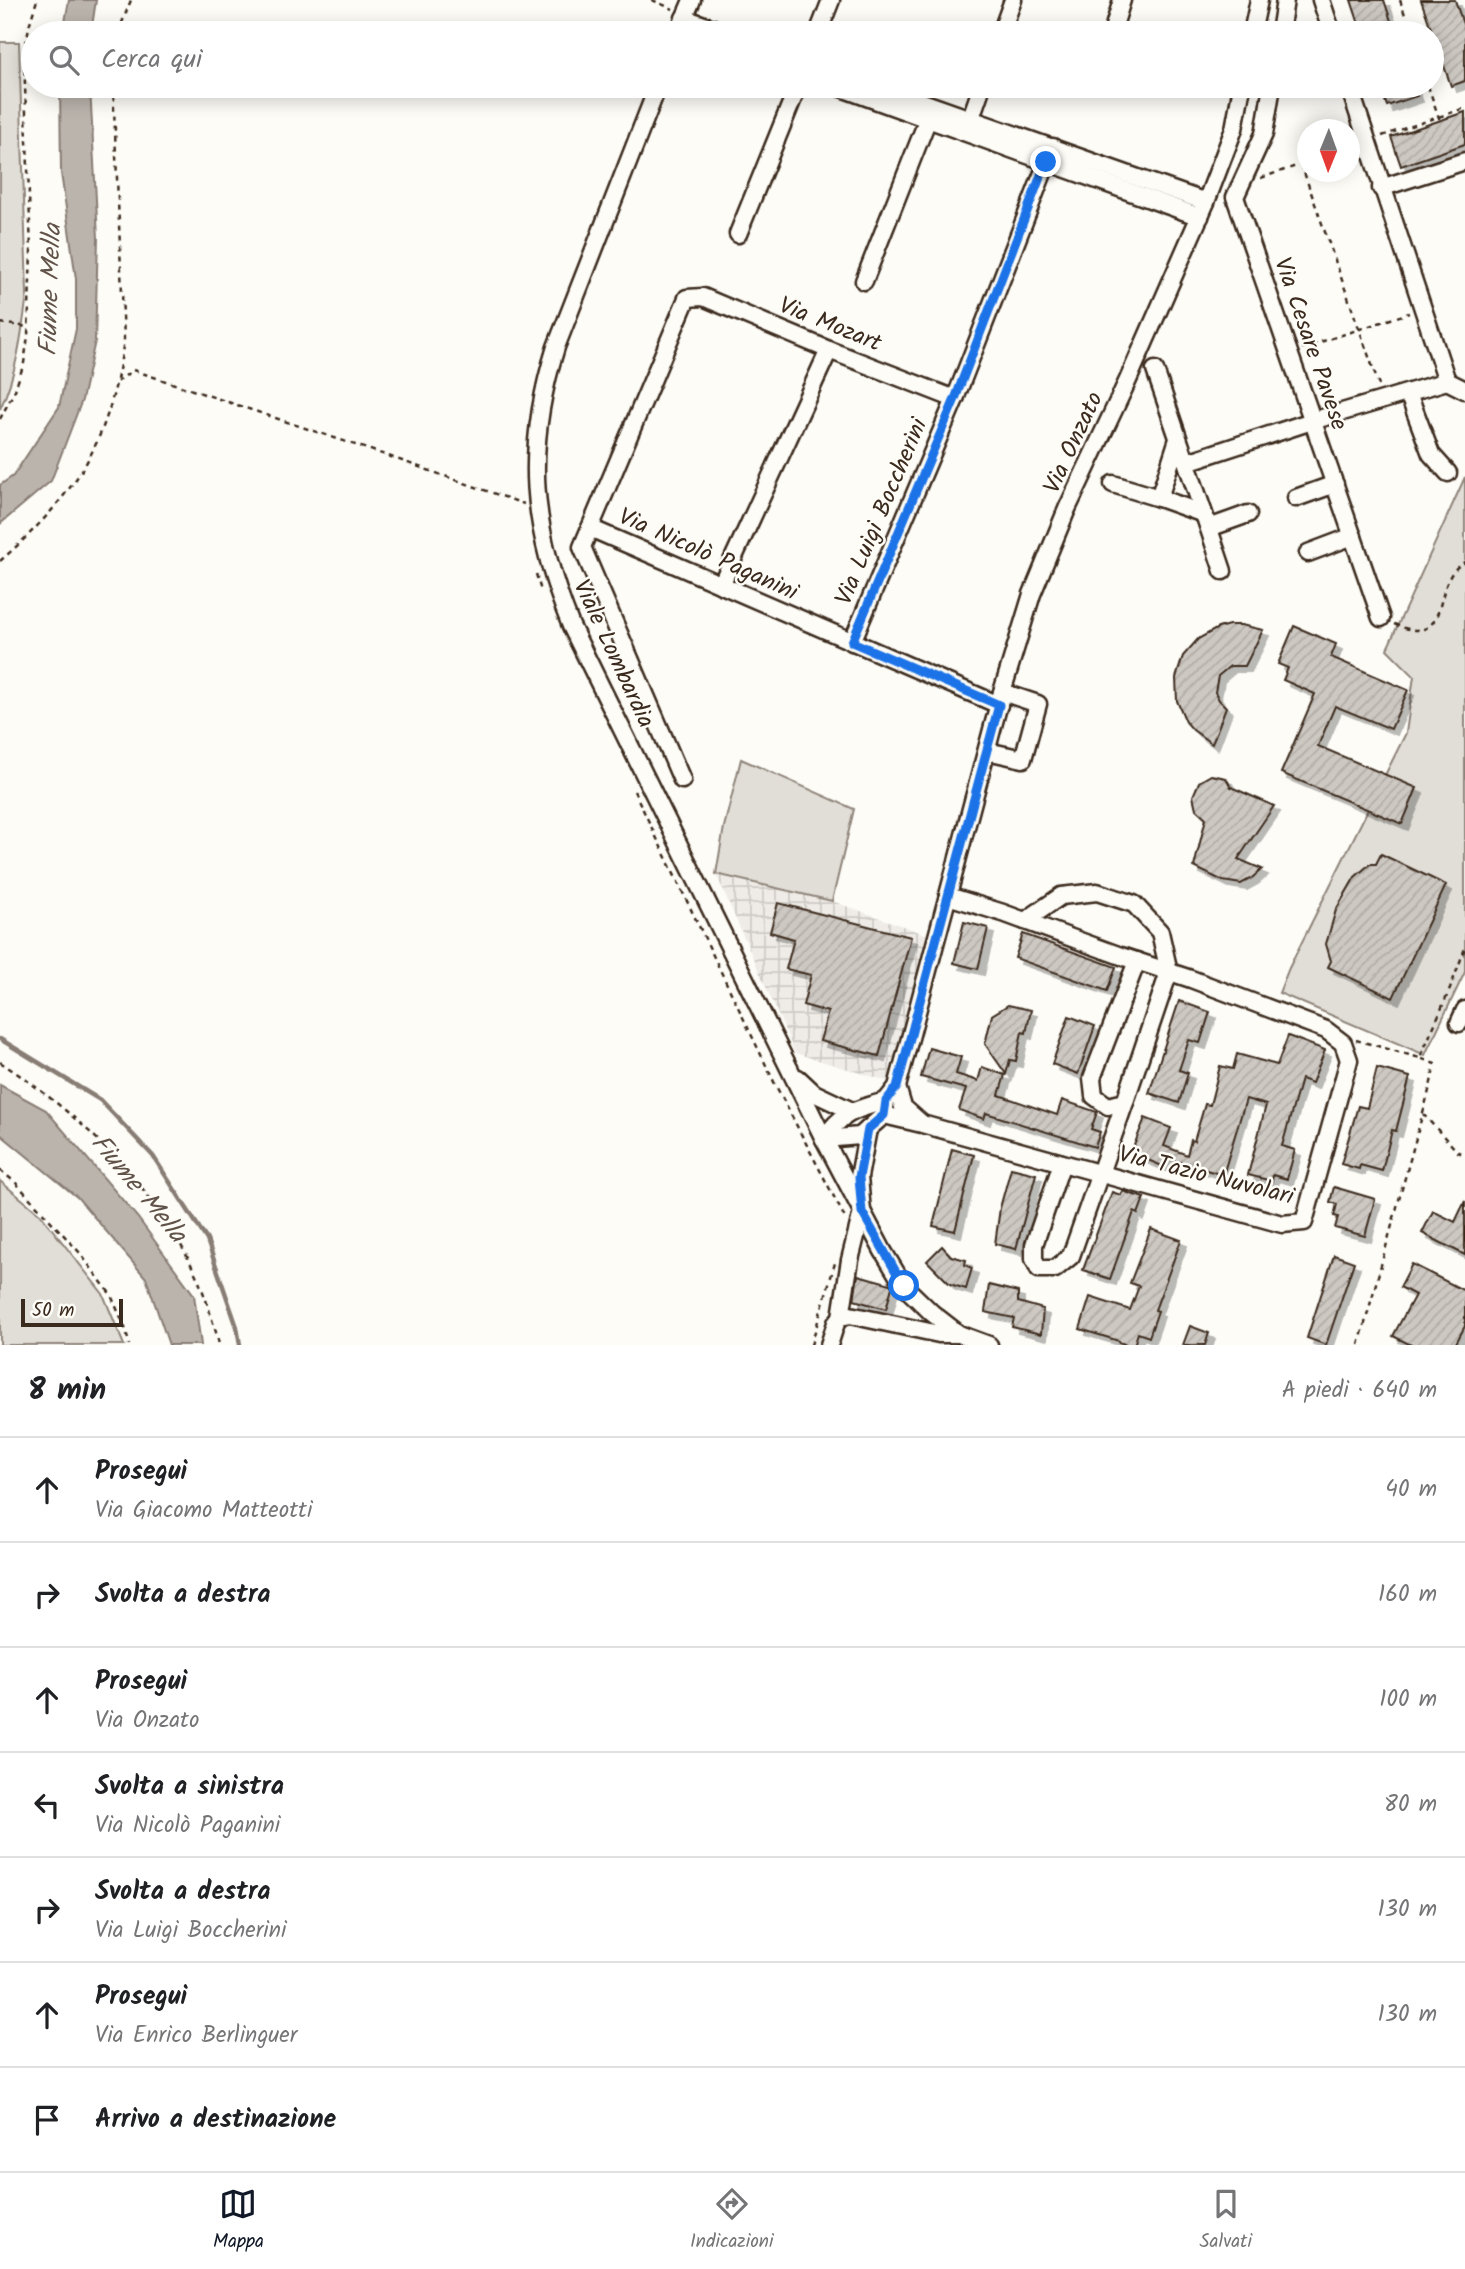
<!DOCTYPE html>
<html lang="it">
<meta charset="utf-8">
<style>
body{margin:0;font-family:Kalam,sans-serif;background:#f2f2f2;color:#202124}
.compass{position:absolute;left:1297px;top:119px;width:63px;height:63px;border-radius:50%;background:#fff;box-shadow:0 4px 18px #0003;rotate:181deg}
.scale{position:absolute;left:21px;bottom:18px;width:102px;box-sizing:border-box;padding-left:7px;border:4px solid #3b2a1e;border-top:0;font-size:19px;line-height:24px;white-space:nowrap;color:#3b2a1e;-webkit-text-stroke:5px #fdfcf7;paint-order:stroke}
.stop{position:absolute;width:21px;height:21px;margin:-16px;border:5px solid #1a73e8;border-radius:50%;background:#fff}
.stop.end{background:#1a73e8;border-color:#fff;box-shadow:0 2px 7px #0008}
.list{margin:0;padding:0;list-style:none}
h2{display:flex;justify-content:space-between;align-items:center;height:91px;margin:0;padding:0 28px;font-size:30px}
h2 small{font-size:23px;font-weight:400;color:#757577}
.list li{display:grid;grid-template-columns:46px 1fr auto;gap:21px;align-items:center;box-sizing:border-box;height:105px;padding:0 28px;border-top:2px solid #e0e0e0}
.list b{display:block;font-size:26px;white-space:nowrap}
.list p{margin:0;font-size:23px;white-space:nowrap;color:#757577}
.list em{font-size:23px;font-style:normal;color:#757577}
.icon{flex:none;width:38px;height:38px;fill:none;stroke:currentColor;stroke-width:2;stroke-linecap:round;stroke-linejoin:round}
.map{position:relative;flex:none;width:1465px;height:1345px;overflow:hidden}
.search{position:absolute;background:#fff;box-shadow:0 4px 18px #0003;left:21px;right:21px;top:21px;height:77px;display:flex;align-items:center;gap:18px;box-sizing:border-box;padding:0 24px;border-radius:38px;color:#757577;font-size:26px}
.sheet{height:826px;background:#fff}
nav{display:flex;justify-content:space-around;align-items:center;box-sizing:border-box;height:98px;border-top:2px solid #e0e0e0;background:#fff;font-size:19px;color:#757577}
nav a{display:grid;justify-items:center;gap:4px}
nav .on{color:#111827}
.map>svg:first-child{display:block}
</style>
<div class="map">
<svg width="1465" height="1345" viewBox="0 0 1465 1345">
<defs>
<pattern id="industrial-grid" width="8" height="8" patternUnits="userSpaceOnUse" patternTransform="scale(1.75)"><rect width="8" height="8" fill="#efece7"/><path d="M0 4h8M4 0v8" fill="none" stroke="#cecbc6"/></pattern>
<pattern id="building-hatch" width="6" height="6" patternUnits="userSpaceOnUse" patternTransform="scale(1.75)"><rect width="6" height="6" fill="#cdc8c2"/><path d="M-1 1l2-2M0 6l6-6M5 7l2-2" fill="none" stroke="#b1aca6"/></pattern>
<filter id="shadow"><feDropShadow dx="6" dy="6" stdDeviation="0" flood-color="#0004"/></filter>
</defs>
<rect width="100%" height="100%" fill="#fdfcf7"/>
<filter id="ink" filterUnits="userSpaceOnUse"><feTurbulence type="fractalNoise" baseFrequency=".0143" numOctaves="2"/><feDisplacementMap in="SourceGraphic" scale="14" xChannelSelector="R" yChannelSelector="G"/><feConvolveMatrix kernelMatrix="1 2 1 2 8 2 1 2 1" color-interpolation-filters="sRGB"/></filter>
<g filter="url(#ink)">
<path fill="url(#industrial-grid)" d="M716,874L832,901L928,935L890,1082L795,1053Z"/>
<g fill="#e1ded7" stroke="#8e847a" stroke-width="2">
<path d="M0,42H19L27,294C22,333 17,373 0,409Z"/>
<path d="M1465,477V972L1425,1055L1279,993L1289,968L1406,733L1414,676L1387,649Z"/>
<path d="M741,759L854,809L832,901L716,874L724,827Z"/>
<path d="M0,1181L40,1214L103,1294L124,1345H0Z"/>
</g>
<g fill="#bbb4ad" stroke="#887d74" stroke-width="2">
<path d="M69,0H96L91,33H63Z"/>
<path d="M60,86H90L98,238L95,341L82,400L51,481L0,524V485L13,476L59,407L76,329V279L61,173Z"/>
<path d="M0,1085L46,1110L138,1218L194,1295L201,1345H169L146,1278L78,1198L0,1134Z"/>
</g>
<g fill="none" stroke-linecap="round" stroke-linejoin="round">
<path stroke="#887d74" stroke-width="4.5" d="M0,1039L100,1100L153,1156L207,1240L237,1327L240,1345"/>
</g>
<g fill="url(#building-hatch)" stroke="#3b2a1e" stroke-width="2" filter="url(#shadow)">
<path d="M1351,0H1384L1395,33H1362Z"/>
<path d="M1421,0H1455L1465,30V81L1451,86Z"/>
<path d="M1380,86H1413L1417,96L1387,106Z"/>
<path d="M1465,112V144L1401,166L1391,137Z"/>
<path d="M1229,625H1241L1263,630L1245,666H1230L1218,676L1215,692L1219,700L1226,707L1212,744L1193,730L1186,722L1177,701L1176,678L1183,656L1198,639L1218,628Z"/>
<path d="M1294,626L1336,644L1331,657L1408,690L1391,729L1335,706L1318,746L1417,788L1402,824L1281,773L1315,694L1283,680L1288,668L1278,664Z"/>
<path d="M1211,775L1226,778L1231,787L1274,806L1238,859L1262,869L1252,878L1241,884L1223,881L1194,867L1206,818L1196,809L1193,796L1199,782Z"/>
<path d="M1381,854L1446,885L1393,998L1328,967L1331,961L1326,944L1336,910L1355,877L1370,864H1376Z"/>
<path d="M778,903L911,937L879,1056L820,1041L828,1012L803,1005L811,975L786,969L794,939L770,932Z"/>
<path d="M964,922L988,928L978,969L954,963Z"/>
<path d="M1023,934L1116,967L1107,991L1015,958Z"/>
<path d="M1179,1001L1210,1012L1200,1043L1189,1040L1179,1070L1188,1073L1179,1103L1149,1093Z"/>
<path d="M1008,1005L1031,1010L1026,1033L1022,1032L1016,1061L1010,1060L1006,1074L985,1044L992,1015Z"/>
<path d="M1069,1016L1095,1026L1078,1074L1052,1064Z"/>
<path d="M1288,1036L1325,1050L1312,1083L1301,1079L1282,1146L1295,1150L1287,1179L1273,1175L1272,1181L1248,1175L1266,1105L1246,1099L1223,1175L1166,1158L1162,1166L1131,1153L1145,1118L1171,1128L1164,1146L1187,1155L1191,1140L1194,1141L1205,1104L1210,1105L1220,1066L1233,1069L1237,1054L1277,1065Z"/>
<path d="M929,1048L961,1057L956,1074L978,1081L982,1067L1005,1075L999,1095L1057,1115L1062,1100L1097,1112L1091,1129L1100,1132L1095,1147L986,1113L984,1119L959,1110L966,1089L921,1077Z"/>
<path d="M1377,1068L1410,1077L1396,1131L1392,1130L1382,1171L1360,1165L1359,1169L1341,1164L1358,1106L1367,1108Z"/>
<path d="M952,1149L974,1155L955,1231L933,1226Z"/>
<path d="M1011,1168L1036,1174L1016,1249L995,1244L1000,1208Z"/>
<path d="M1334,1187L1375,1199L1365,1236L1335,1228L1338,1217L1334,1216L1337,1204L1330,1202Z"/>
<path d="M1122,1191L1144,1198L1138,1214L1134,1212L1110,1279L1083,1270L1112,1192L1121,1195Z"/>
<path d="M1465,1201V1255L1422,1233L1433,1211L1455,1222Z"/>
<path d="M1151,1229L1181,1240L1155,1310L1158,1311L1149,1337L1138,1333L1134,1345H1127L1119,1342V1341L1080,1329L1090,1297L1130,1310L1139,1286L1130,1283Z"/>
<path d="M942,1246L951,1256L966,1260L965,1265L972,1268L966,1289L950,1284L927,1261Z"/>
<path d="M1334,1255L1354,1262L1326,1345L1307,1338Z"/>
<path d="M1412,1264L1465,1291V1326L1455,1345H1411L1393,1336L1415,1295L1400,1287Z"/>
<path d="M858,1275L891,1284L892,1287L886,1309L854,1300Z"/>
<path d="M989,1285L1018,1292V1302L1043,1309L1041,1334L1012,1327L1014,1318L985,1312Z"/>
<path d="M1190,1326L1209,1333L1205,1345H1183Z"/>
</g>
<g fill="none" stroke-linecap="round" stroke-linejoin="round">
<defs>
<g id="minor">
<path d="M1321,0L1332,33"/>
<path d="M684,18L727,33"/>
<path d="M678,33L692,0"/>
<path d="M818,33L831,0"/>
<path d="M1001,33L1013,0"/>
<path d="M1112,33L1122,0"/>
<path d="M1252,33L1259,0"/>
<path d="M1280,33L1285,0"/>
<path d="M658,86L556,347C524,449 531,527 571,626L824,1139L883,1251L904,1286L932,1313L959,1334L989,1345"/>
<path d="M836,86L1200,217"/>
<path d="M877,86L1206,202"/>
<path d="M1272,86L1264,134L1235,197L1381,618"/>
<path d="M968,126L982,86"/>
<path d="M1381,188L1465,161"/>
<path d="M738,234L798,86"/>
<path d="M864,281L931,111"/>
<path d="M1155,370L1204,514L1159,498L1178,439"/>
<path d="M1447,381L1465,390"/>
<path d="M1408,393L1431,454L1448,473"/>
<path d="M955,399L829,350L703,297L687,298L590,528L999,705"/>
<path d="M1187,462L1312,421L1447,381L1349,86"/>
<path d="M1113,484L1159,498"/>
<path d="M1296,498L1335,484"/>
<path d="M1204,514L1223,571"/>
<path d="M590,528L582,547L682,780"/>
<path d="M1209,528L1248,514"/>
<path d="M1308,553L1353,536"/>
<path d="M721,585L829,350"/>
<path d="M852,642L955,399L1053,147"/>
<path d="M987,751L1023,759L1038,704L1002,692"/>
<path d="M1025,921L1061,896L1097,892L1134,904L1160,932L1169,972L1125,1102L1108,1106L1094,1096L1092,1078L1137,961"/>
<path d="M1459,1023L1465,1010"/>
<path d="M798,1078L814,1093L852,1111"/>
<path d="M897,1087L903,1107L920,1122"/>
<path d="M884,1115L922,1124L1282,1224L1304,1222L1349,1060L1343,1043L1326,1030L1191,979L1121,956L1003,913L948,896"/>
<path d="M824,1139L860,1136L884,1115L886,1101L897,1087L1002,692L1032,594L1067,509L1128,380L1206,202L1234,129L1242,86"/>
<path d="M824,1139C841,1112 857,1109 886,1101"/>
<path d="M1062,1163L1034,1245V1259L1039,1269H1055L1071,1256L1125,1102"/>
<path d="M841,1317L850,1315L939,1334H959"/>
<path d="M829,1345L836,1323L841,1317L850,1260L862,1212L859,1177L868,1129"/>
</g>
</defs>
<use href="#minor" stroke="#3b2a1e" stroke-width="21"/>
<g stroke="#3b2a1e" stroke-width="2.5" stroke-dasharray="5 5" stroke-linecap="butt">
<path d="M652,0L673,9"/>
<path d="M1400,0L1411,33"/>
<path d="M118,33L131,0"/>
<path d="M1428,86L1440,121"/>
<path d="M1382,136L1465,108"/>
<path d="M1301,164L1379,385"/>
<path d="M1261,178L1308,162"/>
<path d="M0,323L28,327"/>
<path d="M1302,348L1409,313"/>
<path d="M117,382L133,370L391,457L524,504"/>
<path d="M0,419L15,390L24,363L28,336L31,251L24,58L29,26L37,0"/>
<path d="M0,561C33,533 72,492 91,454C109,419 119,378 124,339L113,86"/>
<path d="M536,574L541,591"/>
<path d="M1394,624C1456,651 1428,579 1465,562"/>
<path d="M634,791L776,1086L845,1218"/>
<path d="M1356,1040L1420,1058"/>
<path d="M0,1062C88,1119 177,1207 209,1309C212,1321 217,1333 219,1345"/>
<path d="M1423,1114L1458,1152L1465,1155"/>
<path d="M0,1170L16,1183L80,1253L111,1295L126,1330L129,1345"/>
<path d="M811,1345L835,1263"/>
<path d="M1359,1345L1430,1087L1435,1064L1420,1058L1450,989L1465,948"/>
</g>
<use href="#minor" stroke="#fdfcf7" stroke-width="16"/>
</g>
</g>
<g fill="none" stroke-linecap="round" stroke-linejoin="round" filter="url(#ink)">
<path stroke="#1a73e8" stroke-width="9" d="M904,1286L862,1212L859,1177L868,1129L884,1115L886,1101L897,1087L999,705L852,642L955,399L1046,162"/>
</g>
<g text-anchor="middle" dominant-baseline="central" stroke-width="5" stroke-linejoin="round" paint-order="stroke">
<g font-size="24" fill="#3b2a1e" stroke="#fdfcf7">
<text transform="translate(830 325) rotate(22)">Via Mozart</text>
<text transform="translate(1310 344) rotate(71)">Via Cesare Pavese</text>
<text transform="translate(1074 443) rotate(-65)">Via Onzato</text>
<text transform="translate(882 512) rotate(-67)">Via Luigi Boccherini</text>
<text transform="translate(708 555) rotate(24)">Via Nicolò Paganini</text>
<text transform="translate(613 654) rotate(65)">Viale Lombardia</text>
<text transform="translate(1206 1176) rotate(14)">Via Tazio Nuvolari</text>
</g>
<g font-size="26" font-style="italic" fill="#615349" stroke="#fdfcf7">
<text transform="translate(51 290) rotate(-88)">Fiume Mella</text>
<text transform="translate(138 1189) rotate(50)">Fiume Mella</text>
</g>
</g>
</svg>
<svg class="compass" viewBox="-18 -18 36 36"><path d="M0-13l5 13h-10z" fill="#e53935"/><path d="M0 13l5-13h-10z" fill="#757577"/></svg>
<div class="scale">50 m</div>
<div class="stop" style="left:904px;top:1286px"></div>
<div class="stop end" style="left:1046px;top:162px"></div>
<div class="search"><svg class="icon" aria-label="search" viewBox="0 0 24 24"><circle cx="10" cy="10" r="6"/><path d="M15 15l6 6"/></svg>Cerca qui</div>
</div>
<section class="sheet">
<h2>8 min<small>A piedi · 640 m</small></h2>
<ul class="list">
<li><svg class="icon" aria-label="ahead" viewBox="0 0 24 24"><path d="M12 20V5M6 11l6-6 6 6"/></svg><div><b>Prosegui</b><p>Via Giacomo Matteotti</p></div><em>40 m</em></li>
<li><svg class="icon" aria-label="right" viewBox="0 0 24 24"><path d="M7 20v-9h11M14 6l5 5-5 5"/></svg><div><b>Svolta a destra</b></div><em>160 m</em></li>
<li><svg class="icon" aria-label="ahead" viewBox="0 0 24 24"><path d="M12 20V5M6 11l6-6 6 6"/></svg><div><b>Prosegui</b><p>Via Onzato</p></div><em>100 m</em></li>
<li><svg class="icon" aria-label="left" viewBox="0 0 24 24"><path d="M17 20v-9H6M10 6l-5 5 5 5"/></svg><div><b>Svolta a sinistra</b><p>Via Nicolò Paganini</p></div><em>80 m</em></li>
<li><svg class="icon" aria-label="right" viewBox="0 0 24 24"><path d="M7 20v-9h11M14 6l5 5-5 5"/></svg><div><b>Svolta a destra</b><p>Via Luigi Boccherini</p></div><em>130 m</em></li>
<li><svg class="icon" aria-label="ahead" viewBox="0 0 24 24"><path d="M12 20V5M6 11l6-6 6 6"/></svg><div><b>Prosegui</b><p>Via Enrico Berlinguer</p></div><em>130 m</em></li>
<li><svg class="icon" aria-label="arrive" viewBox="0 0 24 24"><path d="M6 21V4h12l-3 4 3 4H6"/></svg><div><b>Arrivo a destinazione</b></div></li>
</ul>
</section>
<nav>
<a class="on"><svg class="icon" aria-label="map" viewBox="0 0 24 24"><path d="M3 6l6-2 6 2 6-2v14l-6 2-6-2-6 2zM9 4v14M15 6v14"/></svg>Mappa</a>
<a><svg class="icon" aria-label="directions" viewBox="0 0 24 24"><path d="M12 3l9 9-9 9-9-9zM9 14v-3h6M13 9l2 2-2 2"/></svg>Indicazioni</a>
<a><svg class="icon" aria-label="saved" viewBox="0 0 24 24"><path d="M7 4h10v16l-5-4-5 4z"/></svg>Salvati</a>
</nav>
